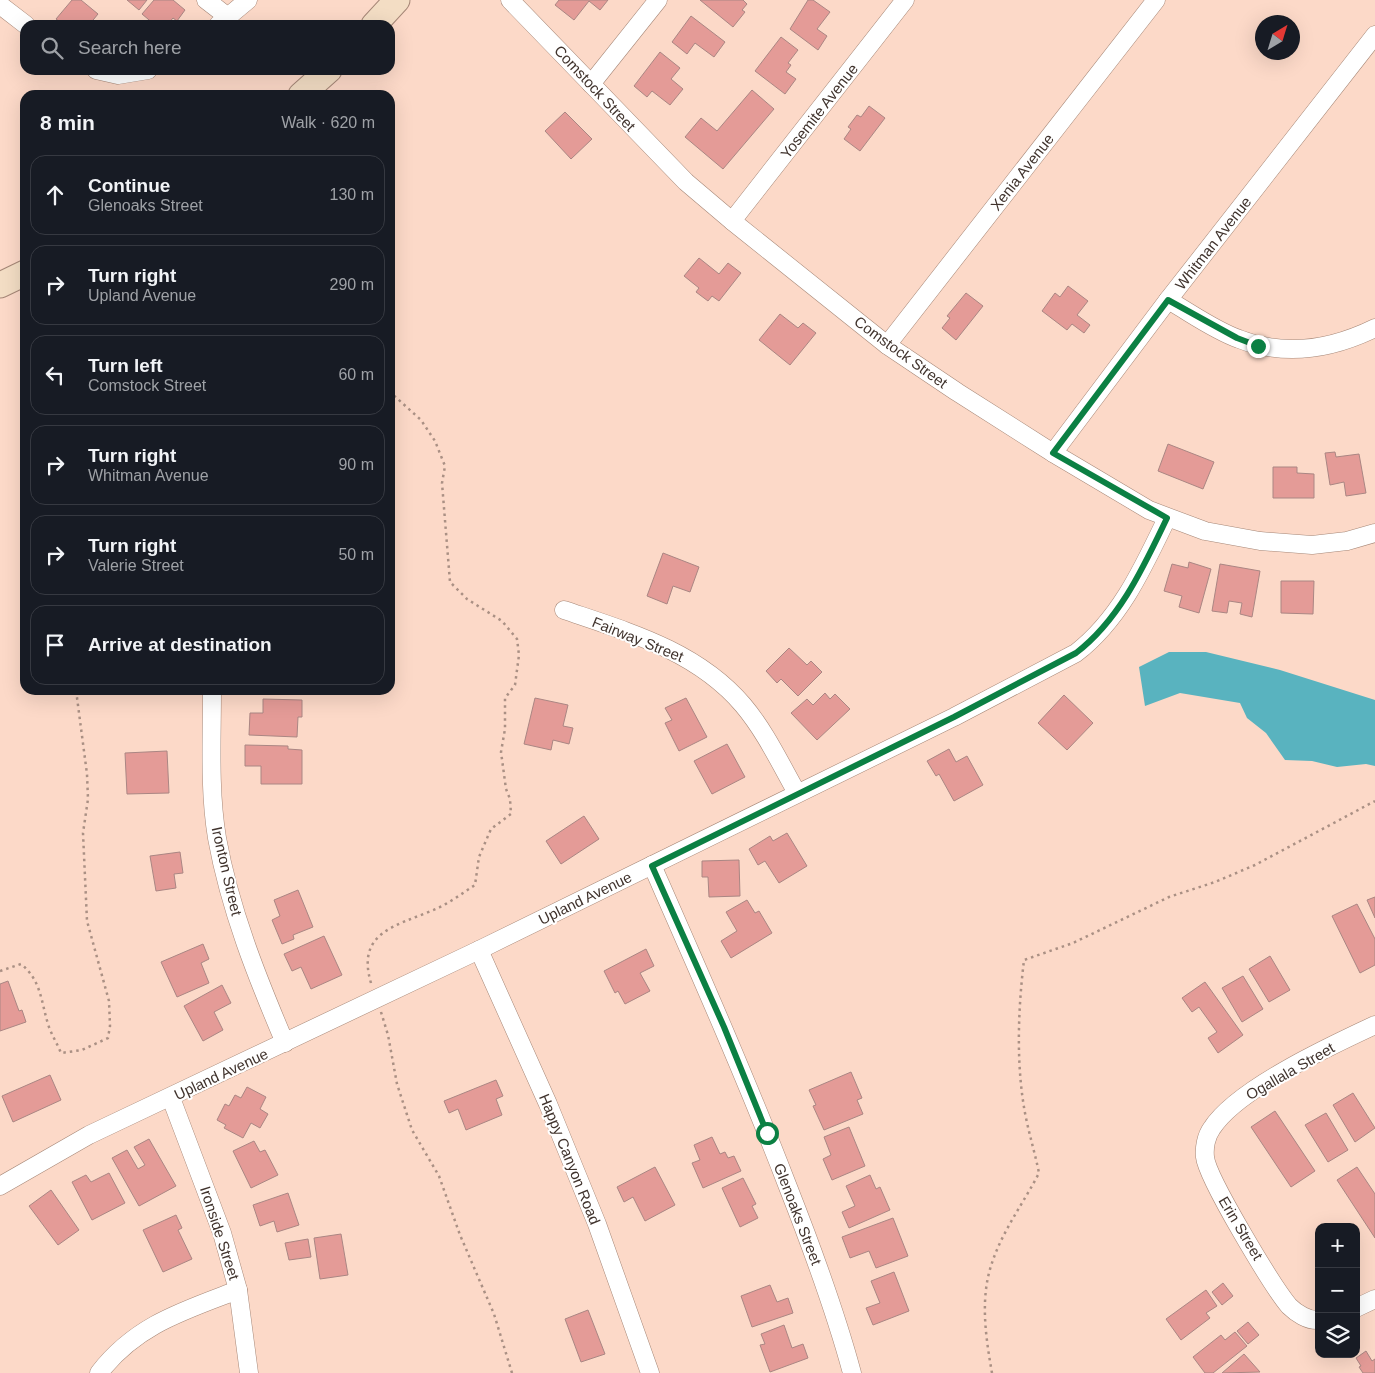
<!DOCTYPE html>
<meta charset="utf-8">
<style>
body{margin:0;font-family:Helvetica,sans-serif;background:#20242c;color:#f1f3f6}
.controls{position:absolute;right:15px;bottom:15px;display:grid;overflow:hidden;border-radius:10px;box-shadow:0 5px 20px #0002}
.controls button{width:45px;height:45px;display:grid;place-items:center;padding:0;border:0;border-bottom:1px solid #363941;background:#171b24;color:#f1f3f6;font:25px sans-serif}
.compass{position:absolute;left:1255px;top:15px;width:45px;height:45px;border-radius:50%;background:#171b24;box-shadow:0 5px 20px #0002;rotate:38deg}
.stop{position:absolute;width:15px;height:15px;margin:-11px;border:4px solid #0b8043;border-radius:50%;background:#fff}
.stop.end{background:#0b8043;border-color:#fff;box-shadow:0 1px 5px #0008}
.list{margin:0;padding:0;list-style:none}
h2{display:flex;justify-content:space-between;align-items:center;height:65px;margin:0;padding:0 20px;font-size:21px}
h2 small{font-size:16px;font-weight:400;color:#9ea1a6}
.list li{display:grid;grid-template-columns:32px 1fr auto;gap:15px;align-items:center;box-sizing:border-box;height:80px;margin:0 10px 10px;padding:0 10px;border:1px solid #363941;border-radius:15px}
.list b{display:block;font-size:19px;white-space:nowrap}
.list p{margin:0;font-size:16px;white-space:nowrap;color:#9ea1a6}
.list em{font-size:16px;font-style:normal;color:#9ea1a6}
.icon{flex:none;width:28px;height:28px;fill:none;stroke:currentColor;stroke-width:2;stroke-linecap:round;stroke-linejoin:round}
.map{position:relative;flex:none;width:1375px;height:1373px;overflow:hidden}
.search{position:absolute;background:#171b24;box-shadow:0 5px 20px #0002;left:20px;top:20px;width:375px;height:55px;display:flex;align-items:center;gap:12px;box-sizing:border-box;padding:0 18px;border-radius:15px;color:#9ea1a6;font-size:19px}
.panel{position:absolute;background:#171b24;box-shadow:0 5px 20px #0002;left:20px;top:90px;width:375px;height:605px;border-radius:15px}
.map>svg:first-child{display:block}
</style>
<div class="map">
<svg width="1375" height="1373" viewBox="0 0 1375 1373">
<rect width="100%" height="100%" fill="#fcd9c8"/>
<path fill="#59b3bf" d="M1169,652H1206L1280,670L1375,700V766L1366,764L1337,767L1312,761L1285,760L1266,733L1247,718L1240,703L1180,693L1145,706L1139,667Z"/>
<g fill="#e49b97" stroke="#aa8683">
<path d="M72,0H81L98,14L89,25H64L56,19Z"/>
<path d="M127,0H147L139,10Z"/>
<path d="M154,0H173L185,10L177,21L173,18L167,25H155L142,14Z"/>
<path d="M559,0H608L600,10L589,1L574,20L555,5Z"/>
<path d="M700,0H743L747,4L742,10L745,12L733,27Z"/>
<path d="M808,0H813L830,12L817,29L827,36L818,50L790,29Z"/>
<path d="M691,16L725,42L714,57L695,43L687,54L672,42Z"/>
<path d="M781,37L798,50L788,63L791,65L786,72L796,79L785,94L755,71Z"/>
<path d="M660,52L680,68L671,79L683,89L670,105L652,91L647,97L634,86Z"/>
<path d="M752,90L774,109L723,169L685,137L701,118L717,131Z"/>
<path d="M869,106L885,118L860,151L844,139L851,129L848,127L857,115L861,117Z"/>
<path d="M565,112L592,139L571,159L545,131Z"/>
<path d="M699,258L719,274L728,263L741,273L719,301L712,296L708,301L696,292L699,288L684,276Z"/>
<path d="M1068,286L1088,301L1077,315L1090,325L1084,333L1072,324L1067,330L1042,311L1055,293L1060,297Z"/>
<path d="M966,293L983,306L956,340L942,328L950,318L947,316Z"/>
<path d="M780,314L798,328L803,323L816,333L790,365L759,340Z"/>
<path d="M1168,444L1214,462L1203,489L1158,471Z"/>
<path d="M1335,452L1336,457L1359,454L1366,493L1346,496L1344,482L1330,485L1325,453Z"/>
<path d="M1273,467H1297V473L1314,474V498H1273Z"/>
<path d="M663,553L699,567L690,592L673,586L667,604L647,596Z"/>
<path d="M1189,562L1211,569L1199,613L1179,607L1182,596L1164,591L1172,564L1188,568Z"/>
<path d="M1220,564L1260,571L1252,617L1240,614L1242,603L1229,601L1227,613L1212,611Z"/>
<path d="M1281,581H1314L1313,614L1281,613Z"/>
<path d="M789,648L807,665L811,661L822,672L798,696L781,679L777,683L766,671Z"/>
<path d="M825,693L830,699L835,694L850,709L817,740L791,713L807,699L813,705Z"/>
<path d="M1064,695L1093,723L1067,750L1038,723Z"/>
<path d="M535,698L568,705L563,726L573,728L569,744L553,740L551,750L524,744Z"/>
<path d="M686,698L707,737L679,751L665,723L672,720L665,708Z"/>
<path d="M263,699L302,700V717H298L297,737L249,735L250,713H263Z"/>
<path d="M727,744L745,777L712,794L694,761Z"/>
<path d="M245,745L288,746V749L302,750V784H261V766H245Z"/>
<path d="M949,749L956,762L967,756L983,785L954,801L939,774L936,776L927,761Z"/>
<path d="M167,751L169,793L127,794L125,753Z"/>
<path d="M584,816L599,839L561,864L546,841Z"/>
<path d="M787,833L807,866L779,883L765,861L758,865L749,849L770,836L773,841Z"/>
<path d="M180,852L183,873L174,874L176,888L156,891L150,856Z"/>
<path d="M739,860L740,896L709,897L708,877H702V861Z"/>
<path d="M298,890L313,927L293,935L294,939L282,944L272,920L280,916L274,900Z"/>
<path d="M1375,897V918L1367,900Z"/>
<path d="M747,900L755,913L759,911L772,933L731,958L721,941L737,931L726,912Z"/>
<path d="M1357,904L1375,939V965L1360,973L1332,916Z"/>
<path d="M324,936L342,975L311,989L301,967L292,971L284,954Z"/>
<path d="M203,944L209,959L201,963L209,983L177,997L161,962Z"/>
<path d="M646,949L654,966L640,973L650,991L625,1004L618,991L615,993L604,971Z"/>
<path d="M1270,956L1290,990L1269,1002L1249,969Z"/>
<path d="M1243,976L1263,1009L1242,1022L1222,988Z"/>
<path d="M8,981L19,1011L22,1010L26,1022L0,1031V984Z"/>
<path d="M1205,982L1243,1035L1218,1053L1208,1038L1217,1032L1199,1007L1192,1012L1182,998Z"/>
<path d="M222,985L231,1003L214,1012L223,1030L203,1041L184,1006Z"/>
<path d="M851,1072L862,1098L857,1100L863,1114L824,1130L813,1106L816,1105L809,1090Z"/>
<path d="M50,1075L61,1100L13,1122L2,1096Z"/>
<path d="M496,1080L503,1096L496,1099L502,1115L466,1130L458,1109L449,1113L444,1101Z"/>
<path d="M247,1087L266,1097L260,1109L268,1114L260,1128L251,1123L243,1138L224,1128L226,1125L217,1120L225,1104L229,1106L235,1095L241,1098Z"/>
<path d="M1353,1093L1375,1128L1355,1142L1333,1105Z"/>
<path d="M1275,1111L1315,1171L1291,1187L1251,1127Z"/>
<path d="M1326,1113L1348,1150L1328,1162L1305,1125Z"/>
<path d="M849,1127L865,1166L832,1180L823,1159L831,1155L824,1137Z"/>
<path d="M712,1137L720,1154L725,1152L728,1158L734,1156L741,1171L703,1188L692,1163L700,1160L694,1145Z"/>
<path d="M149,1139L176,1186L139,1206L112,1158L127,1150L138,1169L145,1165L134,1147Z"/>
<path d="M254,1141L260,1152L265,1150L278,1175L251,1188L233,1151Z"/>
<path d="M655,1167L675,1205L645,1221L633,1197L624,1202L617,1187Z"/>
<path d="M1357,1167L1375,1194V1238L1337,1180Z"/>
<path d="M109,1173L125,1203L92,1220L72,1182L86,1175L91,1182Z"/>
<path d="M870,1175L876,1189L880,1187L890,1210L849,1228L842,1212L855,1206L846,1186Z"/>
<path d="M743,1178L756,1204L752,1206L758,1218L740,1227L722,1188Z"/>
<path d="M51,1190L79,1230L58,1245L29,1206Z"/>
<path d="M288,1193L299,1225L277,1232L274,1221L260,1226L253,1205Z"/>
<path d="M176,1215L182,1228L178,1230L192,1259L163,1272L143,1230Z"/>
<path d="M893,1218L908,1256L876,1268L869,1251L850,1258L842,1237Z"/>
<path d="M341,1234L348,1275L320,1279L314,1238Z"/>
<path d="M308,1239L311,1257L289,1260L285,1243Z"/>
<path d="M894,1272L909,1311L873,1325L866,1308L880,1303L871,1281Z"/>
<path d="M1223,1283L1233,1296L1222,1305L1212,1292Z"/>
<path d="M770,1285L777,1302L788,1298L793,1313L752,1327L741,1296Z"/>
<path d="M1206,1290L1217,1306L1206,1313L1210,1318L1181,1340L1166,1319Z"/>
<path d="M588,1310L605,1354L581,1362L565,1319Z"/>
<path d="M1248,1322L1259,1335L1248,1344L1237,1331Z"/>
<path d="M784,1325L792,1348L803,1344L808,1358L770,1372L760,1345L765,1344L761,1334Z"/>
<path d="M1235,1332L1247,1346L1213,1373H1205L1193,1357L1221,1335L1225,1340Z"/>
<path d="M1366,1351L1372,1361L1375,1359V1373H1363L1359,1367L1361,1366L1356,1358Z"/>
<path d="M1244,1354L1260,1372L1222,1373Z"/>
</g>
<g fill="none" stroke-linecap="round" stroke-linejoin="round">
<defs>
<g id="minor">
<path d="M206,0L228,17"/>
<path d="M510,0L686,182L732,221L887,345L957,392L1053,453L1149,510L1205,531L1260,541L1312,545L1347,541L1375,533"/>
<path d="M0,5L26,25"/>
<path d="M218,25L248,0"/>
<path d="M96,70L118,75L148,70"/>
<path d="M591,84L658,0"/>
<path d="M732,221L905,0"/>
<path d="M1168,300C1191,313 1214,330 1239,339C1285,357 1332,349 1375,328"/>
<path d="M887,345L1156,0"/>
<path d="M1053,453L1168,300L1375,35"/>
<path d="M564,610C629,632 697,651 743,705C765,731 780,763 797,793"/>
<path d="M212,691C212,739 209,790 217,838C230,910 257,977 285,1043"/>
<path d="M652,865C699,972 746,1078 788,1187C812,1248 835,1310 852,1373"/>
<path d="M479,950L548,1104L597,1224L650,1373"/>
<path d="M171,1098L222,1233L238,1290L249,1373"/>
<path d="M0,1186L89,1135L479,950L954,717L1076,653C1120,619 1143,568 1167,518"/>
<path d="M1356,1308L1375,1299"/>
<path d="M1319,1320C1308,1321 1296,1313 1289,1306C1273,1287 1207,1178 1205,1157C1204,1148 1206,1136 1212,1128C1237,1089 1332,1045 1375,1025"/>
<path d="M99,1373C136,1325 183,1311 238,1290"/>
</g>
<g id="secondary">
<path d="M374,25L397,0"/>
<path d="M301,95L329,70"/>
<path d="M0,285L25,273"/>
</g>
</defs>
<use href="#minor" stroke="#a68777" stroke-width="19"/>
<use href="#secondary" stroke="#a68777" stroke-width="27"/>
<g stroke="#aa9084" stroke-width="2.5" stroke-dasharray="2.5 4" stroke-linecap="butt">
<path d="M0,971L21,964C41,980 41,1001 48,1024C51,1034 57,1043 61,1053L82,1050L108,1038L110,1026L109,1001L87,921L83,833L88,799L87,774L76,690"/>
<path d="M371,983C356,933 395,926 431,911C447,905 461,894 475,885L479,857L491,829L511,814L510,799L506,789L501,752L505,729V698L515,685L519,655L517,639L502,621L467,599L450,582L442,483L445,466L435,441L421,420L390,392"/>
<path d="M381,1012L388,1035L397,1084L412,1130L439,1176L460,1235L494,1314L512,1373"/>
<path d="M992,1373C986,1339 980,1300 991,1266C1001,1233 1023,1204 1039,1173C1035,1153 1029,1134 1025,1113C1016,1064 1018,1010 1024,960L1073,943L1169,897L1215,882L1255,865L1375,801"/>
</g>
<use href="#minor" stroke="#fff" stroke-width="18"/>
<use href="#secondary" stroke="#f3ddc4" stroke-width="25"/>
</g>
<g fill="none" stroke-linecap="round" stroke-linejoin="round">
<path stroke="#0b8043" stroke-width="6" d="M767,1133L724,1027L652,866L954,717L1076,653C1120,619 1143,568 1167,518L1053,453L1168,300L1237,338L1258,346"/>
</g>
<g text-anchor="middle" dominant-baseline="central" stroke-width="4" stroke-linejoin="round" paint-order="stroke">
<g font-size="15" fill="#40332d" stroke="#fff">
<text transform="translate(595 88) rotate(47)">Comstock Street</text>
<text transform="translate(819 111) rotate(-52)">Yosemite Avenue</text>
<text transform="translate(1022 172) rotate(-52)">Xenia Avenue</text>
<text transform="translate(1213 243) rotate(-52)">Whitman Avenue</text>
<text transform="translate(901 352) rotate(36)">Comstock Street</text>
<text transform="translate(638 639) rotate(22)">Fairway Street</text>
<text transform="translate(227 871) rotate(77)">Ironton Street</text>
<text transform="translate(585 898) rotate(-26)">Upland Avenue</text>
<text transform="translate(1290 1071) rotate(-30)">Ogallala Street</text>
<text transform="translate(221 1074) rotate(-25)">Upland Avenue</text>
<text transform="translate(570 1159) rotate(68)">Happy Canyon Road</text>
<text transform="translate(798 1214) rotate(69)">Glenoaks Street</text>
<text transform="translate(1241 1228) rotate(59)">Erin Street</text>
<text transform="translate(220 1233) rotate(72)">Ironside Street</text>
</g>
</g>
</svg>
<div class="controls">
<button>+</button>
<button>−</button>
<button><svg class="icon" aria-label="layers" viewBox="0 0 24 24"><path d="M12 4l9 5-9 5-9-5zM3 14l9 5 9-5"/></svg></button>
</div>
<svg class="compass" viewBox="-18 -18 36 36"><path d="M0-13l5 13h-10z" fill="#e53935"/><path d="M0 13l5-13h-10z" fill="#9ea1a6"/></svg>
<div class="stop" style="left:767px;top:1133px"></div>
<div class="stop end" style="left:1258px;top:346px"></div>
<div class="search"><svg class="icon" aria-label="search" viewBox="0 0 24 24"><circle cx="10" cy="10" r="6"/><path d="M15 15l6 6"/></svg>Search here</div>
<section class="panel">
<h2>8 min<small>Walk · 620 m</small></h2>
<ul class="list">
<li><svg class="icon" aria-label="ahead" viewBox="0 0 24 24"><path d="M12 20V5M6 11l6-6 6 6"/></svg><div><b>Continue</b><p>Glenoaks Street</p></div><em>130 m</em></li>
<li><svg class="icon" aria-label="right" viewBox="0 0 24 24"><path d="M7 20v-9h11M14 6l5 5-5 5"/></svg><div><b>Turn right</b><p>Upland Avenue</p></div><em>290 m</em></li>
<li><svg class="icon" aria-label="left" viewBox="0 0 24 24"><path d="M17 20v-9H6M10 6l-5 5 5 5"/></svg><div><b>Turn left</b><p>Comstock Street</p></div><em>60 m</em></li>
<li><svg class="icon" aria-label="right" viewBox="0 0 24 24"><path d="M7 20v-9h11M14 6l5 5-5 5"/></svg><div><b>Turn right</b><p>Whitman Avenue</p></div><em>90 m</em></li>
<li><svg class="icon" aria-label="right" viewBox="0 0 24 24"><path d="M7 20v-9h11M14 6l5 5-5 5"/></svg><div><b>Turn right</b><p>Valerie Street</p></div><em>50 m</em></li>
<li><svg class="icon" aria-label="arrive" viewBox="0 0 24 24"><path d="M6 21V4h12l-3 4 3 4H6"/></svg><div><b>Arrive at destination</b></div></li>
</ul>
</section>
</div>
